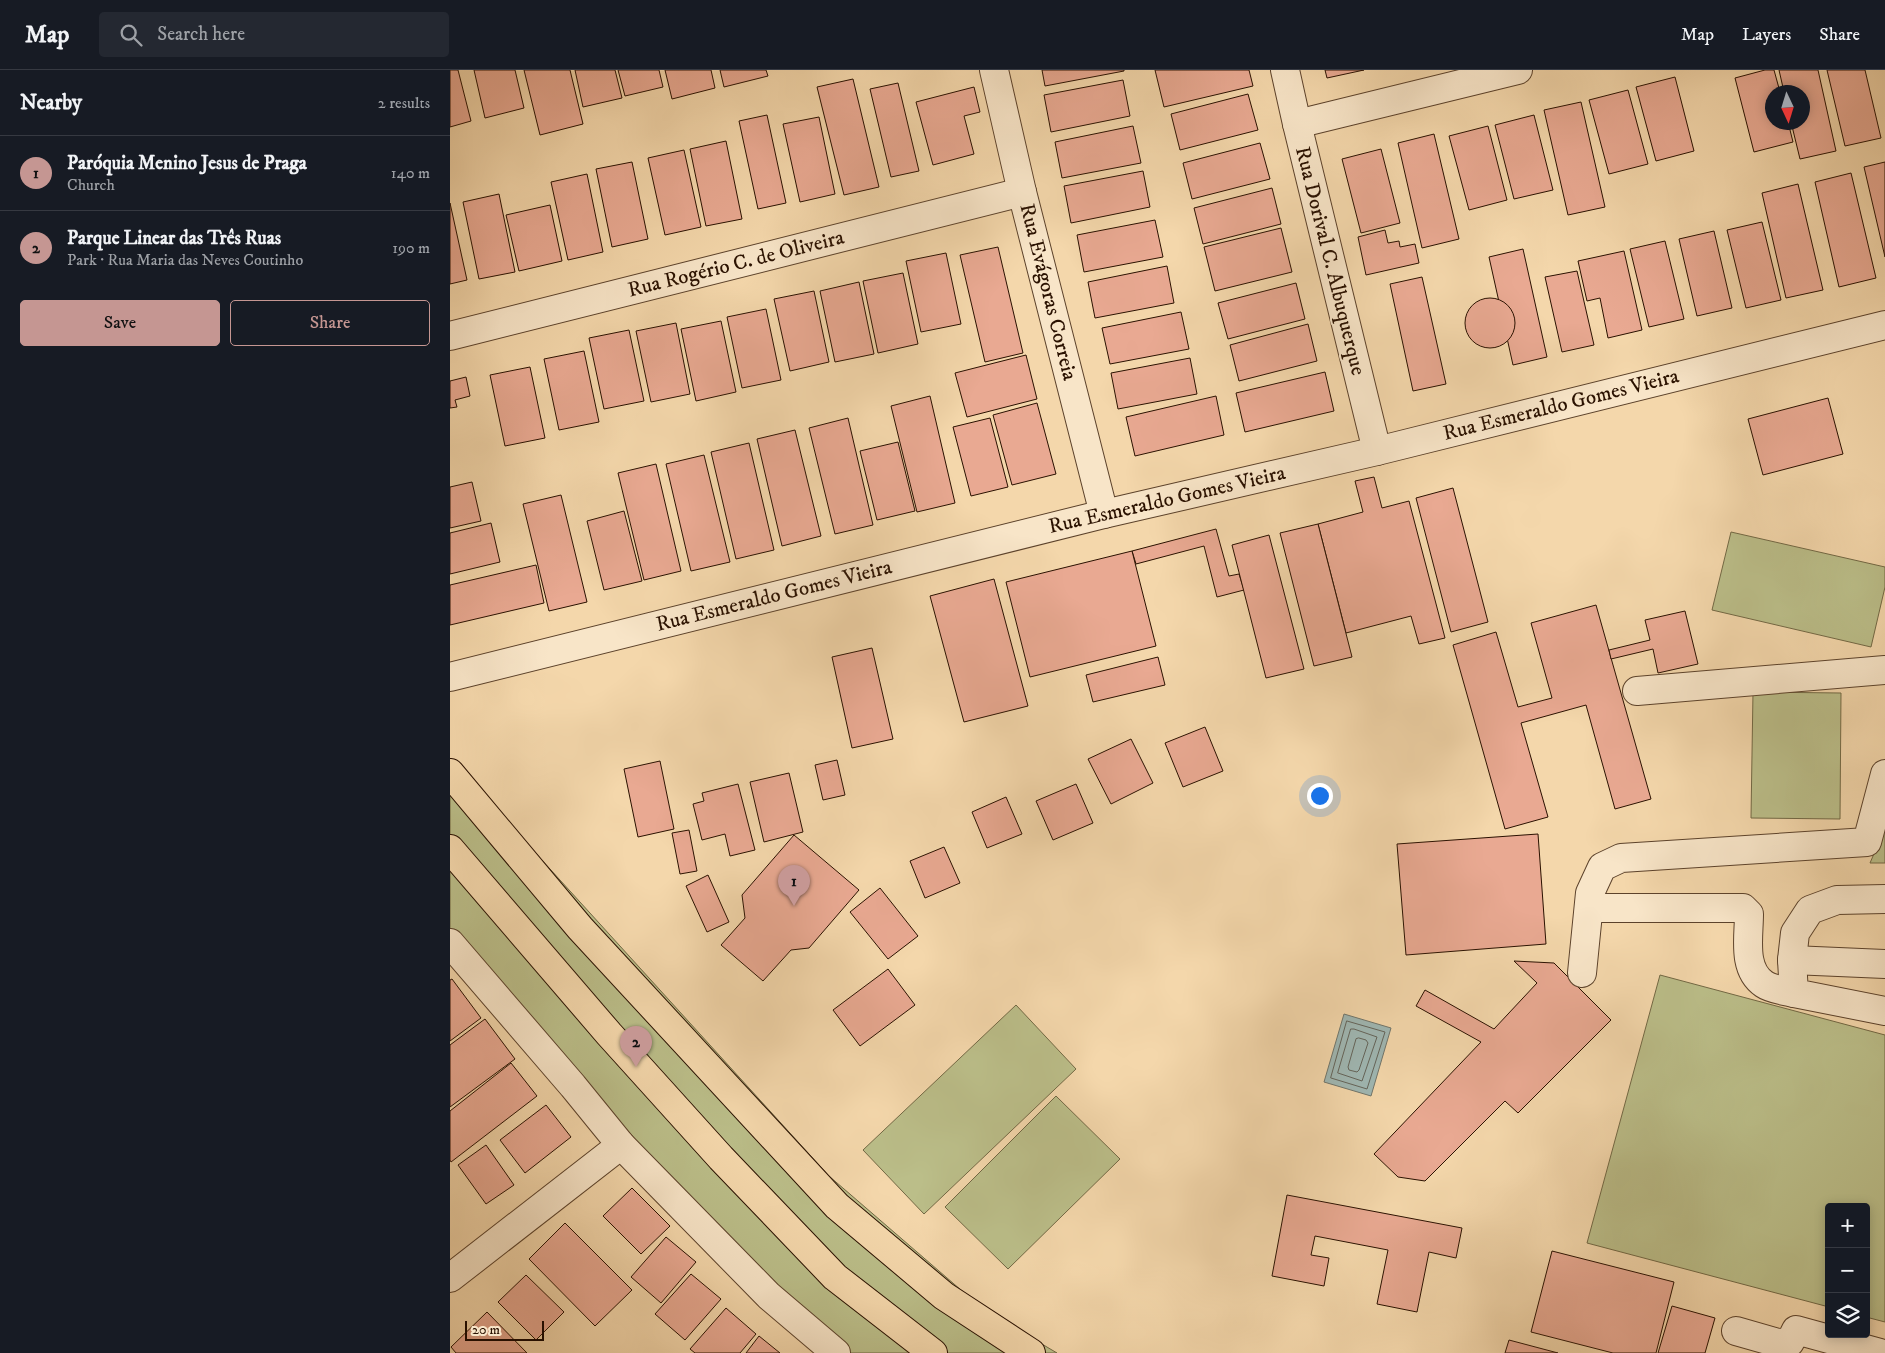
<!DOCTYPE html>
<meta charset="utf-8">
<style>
body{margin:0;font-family:"IM FELL DW Pica",serif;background:#242831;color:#f1f3f6}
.controls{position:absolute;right:15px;bottom:15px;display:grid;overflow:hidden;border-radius:5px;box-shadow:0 2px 12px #0003}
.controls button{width:45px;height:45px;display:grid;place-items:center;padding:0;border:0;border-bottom:1px solid #363941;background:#171b24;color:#f1f3f6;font:25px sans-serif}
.compass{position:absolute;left:1315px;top:15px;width:45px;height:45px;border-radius:50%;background:#171b24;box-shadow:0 2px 12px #0003;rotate:176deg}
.scale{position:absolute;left:15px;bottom:12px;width:79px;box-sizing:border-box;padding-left:5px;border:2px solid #2a1100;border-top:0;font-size:14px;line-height:18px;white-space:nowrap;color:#2a1100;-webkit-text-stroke:4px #f8e5c8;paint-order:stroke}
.you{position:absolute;left:869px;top:725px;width:18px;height:18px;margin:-12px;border:4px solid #fff;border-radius:50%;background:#1a73e8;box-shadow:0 0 0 8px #1a73e833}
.badge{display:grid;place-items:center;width:32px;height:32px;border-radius:50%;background:#c59692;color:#111;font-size:16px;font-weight:700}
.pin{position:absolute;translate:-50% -41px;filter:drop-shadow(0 1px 2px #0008)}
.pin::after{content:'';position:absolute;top:26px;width:18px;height:15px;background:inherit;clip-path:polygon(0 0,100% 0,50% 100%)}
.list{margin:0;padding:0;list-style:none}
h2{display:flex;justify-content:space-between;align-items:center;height:65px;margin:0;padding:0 20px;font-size:21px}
h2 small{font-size:16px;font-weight:400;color:#9ea1a6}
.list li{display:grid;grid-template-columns:32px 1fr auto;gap:15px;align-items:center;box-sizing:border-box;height:75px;padding:0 20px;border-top:1px solid #363941}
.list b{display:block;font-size:19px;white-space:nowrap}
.list p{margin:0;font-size:16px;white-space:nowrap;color:#9ea1a6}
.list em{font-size:16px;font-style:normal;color:#9ea1a6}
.actions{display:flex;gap:10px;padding:15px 20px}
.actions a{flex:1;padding:11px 0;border:1px solid #c59692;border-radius:5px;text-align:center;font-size:18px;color:#c59692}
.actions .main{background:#c59692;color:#111}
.icon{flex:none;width:28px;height:28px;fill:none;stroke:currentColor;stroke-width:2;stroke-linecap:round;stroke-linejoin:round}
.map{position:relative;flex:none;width:1435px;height:1283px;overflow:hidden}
header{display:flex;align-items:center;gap:30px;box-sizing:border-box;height:70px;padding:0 25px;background:#171b24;border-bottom:1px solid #363941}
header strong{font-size:24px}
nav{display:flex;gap:28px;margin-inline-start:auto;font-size:18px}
.search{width:350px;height:45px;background:#242831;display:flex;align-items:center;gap:12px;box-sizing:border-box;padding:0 18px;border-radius:5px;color:#9ea1a6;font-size:19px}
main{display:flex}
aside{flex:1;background:#171b24}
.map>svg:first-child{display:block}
</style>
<header>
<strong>Map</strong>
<div class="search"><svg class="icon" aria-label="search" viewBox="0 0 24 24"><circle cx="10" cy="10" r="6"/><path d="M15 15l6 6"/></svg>Search here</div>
<nav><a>Map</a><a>Layers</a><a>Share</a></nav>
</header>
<main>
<aside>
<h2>Nearby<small>2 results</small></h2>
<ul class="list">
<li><span class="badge">1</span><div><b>Paróquia Menino Jesus de Praga</b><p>Church</p></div><em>140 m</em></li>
<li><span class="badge">2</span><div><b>Parque Linear das Três Ruas</b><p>Park · Rua Maria das Neves Coutinho</p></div><em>190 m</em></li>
</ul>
<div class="actions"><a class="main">Save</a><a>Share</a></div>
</aside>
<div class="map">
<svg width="1435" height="1283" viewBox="0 0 1435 1283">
<rect width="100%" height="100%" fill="#f4d7ab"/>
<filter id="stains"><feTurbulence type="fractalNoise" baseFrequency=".004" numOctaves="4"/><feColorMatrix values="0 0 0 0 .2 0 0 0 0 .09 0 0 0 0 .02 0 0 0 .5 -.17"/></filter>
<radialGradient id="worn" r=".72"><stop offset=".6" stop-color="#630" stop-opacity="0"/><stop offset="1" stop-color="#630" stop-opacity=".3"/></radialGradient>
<g fill="#bbbe89" stroke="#726844">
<path d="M1281,462L1435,497V517L1421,577L1262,540Z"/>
<path d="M1303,622L1391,623L1390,749L1301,748Z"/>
<path d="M0,689L379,1106L533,1239L607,1283H365L0,891Z"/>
<path d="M1435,758V793H1420Z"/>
<path d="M1210,905L1435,965V1252L1416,1247V1137H1379V1237L1137,1173Z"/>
<path d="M566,935L626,999L474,1144L413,1080Z"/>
<path d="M606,1026L670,1089L558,1199L495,1137Z"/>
</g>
<path fill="#9fb7b3" stroke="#70756b" d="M894,944L941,958L921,1026L874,1012Z"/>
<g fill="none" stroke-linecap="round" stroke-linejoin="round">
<g stroke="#64645a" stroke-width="1">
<path d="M897,951L935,962L917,1019L881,1008Z"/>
<path d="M901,959H904L927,967L912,1011L888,1003Z"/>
<path d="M909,968L916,970L918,973L909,1000L907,1002L899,1000L898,997L906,969Z"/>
</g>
</g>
<g fill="#e9a992" stroke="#2a1100">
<path d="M0,0H8L21,51L0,57Z"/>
<path d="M24,0H65L74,38L35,48Z"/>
<path d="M74,0H120L133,54L90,65Z"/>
<path d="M125,0H165L172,28L133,37Z"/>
<path d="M168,0H209L213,17L175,26Z"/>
<path d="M215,0H261L265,18L222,29Z"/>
<path d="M270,0H316L318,6L274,17Z"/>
<path d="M592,0H674V1L595,16Z"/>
<path d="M705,0H799L803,16L714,37Z"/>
<path d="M875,0H914L877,8Z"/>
<path d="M1315,0H1324L1330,22H1322V52H1338L1343,72L1304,82L1285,8Z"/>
<path d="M1329,0H1368L1386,81L1350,89L1341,52H1352V22H1334Z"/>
<path d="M1377,0H1415L1431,68L1395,76Z"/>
<path d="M1225,7L1244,81L1206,91L1186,17Z"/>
<path d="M403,9L429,117L394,125L367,17Z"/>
<path d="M673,10L680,46L601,62L594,25Z"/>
<path d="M448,13L469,101L441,107L420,19Z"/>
<path d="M524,17L530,42L514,46L524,84L483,95L466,32Z"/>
<path d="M1178,20L1198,94L1159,104L1139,30Z"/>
<path d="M798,24L808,60L730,80L721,44Z"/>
<path d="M1131,32L1155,137L1118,145L1094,40Z"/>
<path d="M317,45L336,133L308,139L289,51Z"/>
<path d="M1084,45L1103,120L1064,129L1045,55Z"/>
<path d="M369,47L385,124L350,132L333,54Z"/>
<path d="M683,56L691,93L612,108L605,72Z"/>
<path d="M1038,56L1057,130L1019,140L999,66Z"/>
<path d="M984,64L1009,169L972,178L948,73Z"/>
<path d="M276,71L292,149L256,156L240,79Z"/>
<path d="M810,73L820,109L742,129L733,93Z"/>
<path d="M931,79L950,153L911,163L892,89Z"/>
<path d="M234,80L251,157L215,165L198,88Z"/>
<path d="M182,92L198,169L162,177L146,99Z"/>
<path d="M1435,92V187L1414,97Z"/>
<path d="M693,101L700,137L621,153L614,116Z"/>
<path d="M1401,103L1426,208L1389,217L1365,112Z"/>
<path d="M137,104L153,182L118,190L101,112Z"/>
<path d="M1348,114L1373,220L1336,228L1312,123Z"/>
<path d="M822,118L831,154L753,174L744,138Z"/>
<path d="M49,124L65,202L29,209L13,132Z"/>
<path d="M0,133L17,210L0,214Z"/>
<path d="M100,135L112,191L69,201L56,145Z"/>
<path d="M705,150L713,187L634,202L627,165Z"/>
<path d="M1312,152L1331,230L1296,238L1277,160Z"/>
<path d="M831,158L842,202L765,221L754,177Z"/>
<path d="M935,160L938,173L949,171L950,177L965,174L969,193L916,205L908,167Z"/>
<path d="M1264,161L1282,238L1247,246L1229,169Z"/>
<path d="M1215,171L1234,249L1199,257L1180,179Z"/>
<path d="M548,177L573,283L535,292L510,185Z"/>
<path d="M1073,179L1097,287L1063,295L1039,187Z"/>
<path d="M1174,181L1192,260L1158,268L1150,228L1137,231L1128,191Z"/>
<path d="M496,183L511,254L471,262L456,191Z"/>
<path d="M717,196L724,233L645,248L638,212Z"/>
<path d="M1127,201L1144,275L1112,282L1095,207Z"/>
<path d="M453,203L468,274L428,283L413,211Z"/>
<path d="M972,207L996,314L963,321L940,214Z"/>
<path d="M409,212L424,284L385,292L370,221Z"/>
<path d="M846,213L855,249L778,269L768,233Z"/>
<path d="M364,221L379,292L340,301L324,229Z"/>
<circle cx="1040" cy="253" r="25"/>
<path d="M316,239L331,310L292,318L277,247Z"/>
<path d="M731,242L739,279L660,294L652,258Z"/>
<path d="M271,251L286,322L246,331L231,259Z"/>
<path d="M226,253L240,324L201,332L186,261Z"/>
<path d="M858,254L867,291L789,311L780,275Z"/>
<path d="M179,260L194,331L154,339L139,268Z"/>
<path d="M134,281L149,352L109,360L94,289Z"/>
<path d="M576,285L587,329L517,347L505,303Z"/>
<path d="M740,288L747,324L668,339L661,303Z"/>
<path d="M80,297L95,368L55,376L40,305Z"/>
<path d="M875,302L884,341L795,362L786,323Z"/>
<path d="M16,307L20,326L5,330L7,337L0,338V311Z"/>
<path d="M480,326L505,433L467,442L441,336Z"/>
<path d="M766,326L774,365L685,386L676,347Z"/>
<path d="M1378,328L1393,384L1313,405L1298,349Z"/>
<path d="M587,333L606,404L562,415L543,345Z"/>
<path d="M398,348L423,455L385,464L359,358Z"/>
<path d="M540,348L558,417L521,426L503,357Z"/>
<path d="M345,360L371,466L332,476L307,369Z"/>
<path d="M448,372L465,441L427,450L410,381Z"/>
<path d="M299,373L324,480L286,489L261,382Z"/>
<path d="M254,385L280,492L241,501L216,394Z"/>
<path d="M206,394L231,501L194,510L168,403Z"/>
<path d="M924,407L932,438L959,431L995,568L969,574L961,546L896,563L868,454L913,442L905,411Z"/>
<path d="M22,412L31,451L0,458V417Z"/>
<path d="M1003,418L1038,552L1001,562L966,428Z"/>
<path d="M111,425L137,532L99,541L73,434Z"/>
<path d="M174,441L192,511L154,520L137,451Z"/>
<path d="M41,453L50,492L0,504V463Z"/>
<path d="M868,454L902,587L864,596L830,463Z"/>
<path d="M766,459L779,506L789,504L794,520L767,527L754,476L686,494L682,481Z"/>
<path d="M819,465L854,599L816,608L782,475Z"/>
<path d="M682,481L706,576L580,607L556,512Z"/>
<path d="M86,495L94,533L0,555V515Z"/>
<path d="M544,509L578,636L514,652L480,526Z"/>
<path d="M1146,535L1201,729L1165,739L1136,635L1071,653L1098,747L1055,759L1003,575L1046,562L1068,637L1102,628L1081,553Z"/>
<path d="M1235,541L1248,594L1208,603L1203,579L1161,589L1159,580L1200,570L1195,550Z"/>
<path d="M422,578L443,669L402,678L382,587Z"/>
<path d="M708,587L715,615L643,632L636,605Z"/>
<path d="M755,657L773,701L733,717L715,673Z"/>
<path d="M681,669L703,713L661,734L638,689Z"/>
<path d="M387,690L395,725L373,730L365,695Z"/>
<path d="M210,691L224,759L188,767L174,699Z"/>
<path d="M339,703L353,762L314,772L300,712Z"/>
<path d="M288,714L305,780L280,786L275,764L252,770L243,734L254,731L252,723Z"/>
<path d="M626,714L643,753L603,770L586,731Z"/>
<path d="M556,727L572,764L537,778L522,742Z"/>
<path d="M239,760L247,801L230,804L222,763Z"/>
<path d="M1088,764L1096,874L956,885L947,774Z"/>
<path d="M344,765L409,820L359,878L341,880L313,911L271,875L295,848L292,825Z"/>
<path d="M494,777L510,813L475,828L460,791Z"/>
<path d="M258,805L279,852L257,862L236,816Z"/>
<path d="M430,818L468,866L438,889L400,842Z"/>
<path d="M1064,891L1104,893L1161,950L1068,1043L1055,1031L975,1111L948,1107L924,1084L1031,972L966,936L975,920L1044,959L1087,913Z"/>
<path d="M438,899L465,935L410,976L383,940Z"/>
<path d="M2,909L31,948L0,971V910Z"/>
<path d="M35,949L65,989L0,1037V975Z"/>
<path d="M61,993L87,1026L1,1092L0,1090V1041Z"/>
<path d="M96,1035L121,1067L75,1103L50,1070Z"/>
<path d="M36,1075L64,1115L36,1134L8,1095Z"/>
<path d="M182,1118L220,1156L191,1184L153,1146Z"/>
<path d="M837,1125L1012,1158L1006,1188L979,1182L967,1242L927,1234L938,1180L865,1166L861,1185L879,1188L874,1216L822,1206Z"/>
<path d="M115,1153L182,1220L145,1256L79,1189Z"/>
<path d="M216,1167L246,1192L211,1233L181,1207Z"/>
<path d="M1102,1181L1224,1212L1206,1283H1163L1081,1262Z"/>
<path d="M241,1204L271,1229L235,1270L205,1244Z"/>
<path d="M76,1205L114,1242L86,1270L48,1232Z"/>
<path d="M1222,1236L1265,1248L1255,1283H1208Z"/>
<path d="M276,1238L306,1264L290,1283H245L240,1279Z"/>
<path d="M37,1242L77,1283H6L1,1277Z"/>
<path d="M309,1266L330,1283H296Z"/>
<path d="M1059,1270L1108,1283H1055Z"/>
</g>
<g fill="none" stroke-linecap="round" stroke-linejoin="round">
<defs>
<g id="minor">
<path d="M544,0L572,122L654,444"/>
<path d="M835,0L847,54L927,381"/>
<path d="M847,54L1068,0"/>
<path d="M0,266L572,122"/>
<path d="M0,607L654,444L927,381L1435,255"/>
<path d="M1187,621L1435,600"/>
<path d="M1435,829L1387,830L1360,840L1345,863L1342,890L1344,923L1435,941"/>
<path d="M1139,838H1293L1299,844C1299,867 1292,899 1314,914C1321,919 1335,921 1344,923"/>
<path d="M0,873L123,1016L171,1075L319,1226L386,1283"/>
<path d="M1342,890L1435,894"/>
<path d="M1132,903L1140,823L1152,797L1171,788L1417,772L1435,704"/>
<path d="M0,1208L171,1075"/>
<path d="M1286,1261L1328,1273L1340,1272L1346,1260L1430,1283"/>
</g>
<g id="major">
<path d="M0,703L130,858L387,1136L494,1226L581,1283"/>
<path d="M0,779L159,964L271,1088L385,1207L483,1283"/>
</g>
</defs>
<use href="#minor" stroke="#5c422b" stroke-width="30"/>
<use href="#major" stroke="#2a1100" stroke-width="30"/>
<use href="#minor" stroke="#f8e5c8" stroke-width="28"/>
<use href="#major" stroke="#f4d7ab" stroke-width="28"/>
</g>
<g text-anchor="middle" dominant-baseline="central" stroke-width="4" stroke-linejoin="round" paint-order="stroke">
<g font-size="21" fill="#2a1100" stroke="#f8e5c8">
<text transform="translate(880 191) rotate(76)">Rua Dorival C. Albuquerque</text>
<text transform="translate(286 194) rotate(-14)">Rua Rogério C. de Oliveira</text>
<text transform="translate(598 222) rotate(76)">Rua Evágoras Correia</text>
<text transform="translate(1111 335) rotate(-14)">Rua Esmeraldo Gomes Vieira</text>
<text transform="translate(717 430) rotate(-13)">Rua Esmeraldo Gomes Vieira</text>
<text transform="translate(324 526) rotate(-14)">Rua Esmeraldo Gomes Vieira</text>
</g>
</g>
<rect width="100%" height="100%" filter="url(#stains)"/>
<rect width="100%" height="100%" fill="url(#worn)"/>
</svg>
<div class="controls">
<button>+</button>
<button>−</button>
<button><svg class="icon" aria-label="layers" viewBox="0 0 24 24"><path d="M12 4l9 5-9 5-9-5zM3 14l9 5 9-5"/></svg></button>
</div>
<svg class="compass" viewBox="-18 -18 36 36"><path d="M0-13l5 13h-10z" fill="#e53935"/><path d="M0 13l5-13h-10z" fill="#9ea1a6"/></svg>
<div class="scale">20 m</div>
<div class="you"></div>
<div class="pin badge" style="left:344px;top:836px">1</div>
<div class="pin badge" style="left:186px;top:997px">2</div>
</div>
</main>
